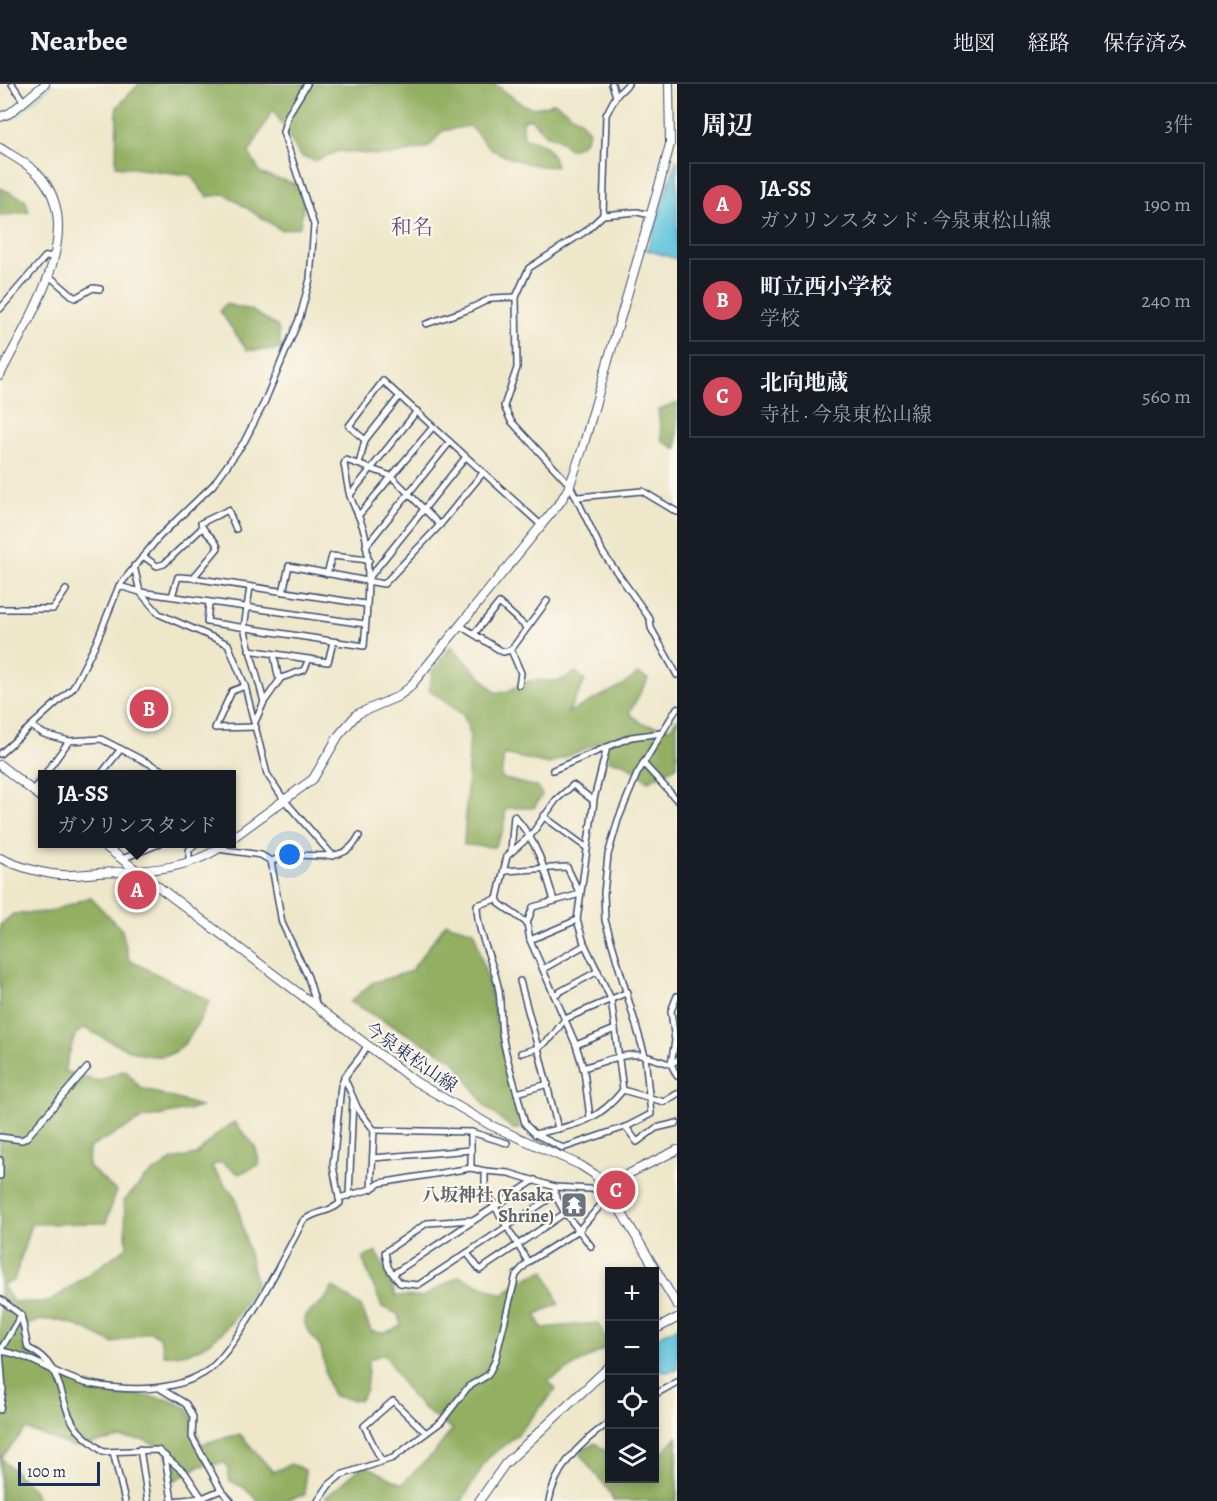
<!DOCTYPE html>
<html lang="ja">
<meta charset="utf-8">
<style>
body{margin:0;font-family:Alegreya,"Noto Serif JP",serif;background:#20242c;color:#f1f3f6}
.controls{position:absolute;right:18px;bottom:18px;display:grid;overflow:hidden;border-radius:0px;box-shadow:0 3px 9px #0003}
.controls button{width:54px;height:54px;display:grid;place-items:center;padding:0;border:0;border-bottom:2px solid #363941;background:#171b24;color:#f1f3f6;font:30px sans-serif}
.scale{position:absolute;left:18px;bottom:15px;width:82px;box-sizing:border-box;padding-left:6px;border:3px solid #1b2f5e;border-top:0;font-size:16px;line-height:21px;white-space:nowrap;color:#1b2f5e;-webkit-text-stroke:4px #fbf7ec;paint-order:stroke}
.you{position:absolute;left:290px;top:771px;width:21px;height:21px;margin:-15px;border:4px solid #fff;border-radius:50%;background:#1a73e8;box-shadow:0 0 0 9px #1a73e833}
.badge{display:grid;place-items:center;width:39px;height:39px;border-radius:50%;background:#d1495b;color:#fff;font-size:20px;font-weight:700}
.pin{position:absolute;translate:-50% -50%;border:3px solid #fff;box-shadow:0 2px 6px #0006}
.popup{position:absolute;left:38px;top:686px;width:198px;height:78px;box-sizing:border-box;display:grid;place-content:center;border-radius:0px;background:#171b24;filter:drop-shadow(0 2px 4px #0005);font-size:20px;white-space:nowrap;color:#9ea1a6}
.popup b{font-size:22px;color:#f1f3f6}
.popup::after{content:'';position:absolute;left:50%;top:100%;margin-left:-12px;border:12px solid transparent;border-top-color:#171b24}
.list{margin:0;padding:0;list-style:none}
h2{display:flex;justify-content:space-between;align-items:center;height:78px;margin:0;padding:0 24px;font-size:26px}
h2 small{font-size:20px;font-weight:400;color:#9ea1a6}
.list li{display:grid;grid-template-columns:39px 1fr auto;gap:18px;align-items:center;box-sizing:border-box;height:84px;margin:0 12px 12px;padding:0 12px;border:2px solid #363941;border-radius:0px}
.list b{display:block;font-size:22px;white-space:nowrap}
.list p{margin:0;font-size:20px;white-space:nowrap;color:#9ea1a6}
.list em{font-size:20px;font-style:normal;color:#9ea1a6}
.icon{flex:none;width:33px;height:33px;fill:none;stroke:currentColor;stroke-width:2;stroke-linecap:round;stroke-linejoin:round}
.map{position:relative;flex:none;width:677px;height:1417px;overflow:hidden}
header{display:flex;align-items:center;gap:36px;box-sizing:border-box;height:84px;padding:0 30px;background:#171b24;border-bottom:2px solid #363941}
header strong{font-size:28px}
nav{display:flex;gap:33px;margin-inline-start:auto;font-size:21px}
main{display:flex}
aside{flex:1;background:#171b24}
.map>svg:first-child{display:block}
</style>
<header>
<strong>Nearbee</strong>
<nav><a>地図</a><a>経路</a><a>保存済み</a></nav>
</header>
<main>
<div class="map">
<svg width="677" height="1417" viewBox="0 0 677 1417">
<rect width="100%" height="100%" fill="#fbf7ec"/>
<filter id="ink" filterUnits="userSpaceOnUse"><feTurbulence type="fractalNoise" baseFrequency=".0167" numOctaves="2"/><feDisplacementMap in="SourceGraphic" scale="12" xChannelSelector="R" yChannelSelector="G"/><feConvolveMatrix kernelMatrix="1 2 1 2 8 2 1 2 1" color-interpolation-filters="sRGB"/></filter>
<filter id="wash" filterUnits="userSpaceOnUse"><feTurbulence type="fractalNoise" baseFrequency=".008" numOctaves="4" result="noise"/><feDisplacementMap in="SourceGraphic" scale="24" xChannelSelector="R" yChannelSelector="G"/><feGaussianBlur stdDeviation="1.35" result="paint"/><feColorMatrix in="noise" values="0 0 0 0 0 0 0 0 0 0 0 0 0 0 0 0 0 1.4 0 .05"/><feComposite in="paint" operator="in"/></filter>
<g filter="url(#wash)">
<rect width="100%" height="100%" fill="#eee7ca"/>
<g fill="#92af62" stroke="#566f60" stroke-width="1.5">
<path d="M139,0H494C518,14 525,33 554,18L581,37L589,47C586,58 580,63 569,65L558,55L546,51L530,34L522,37L524,54C543,58 551,63 556,82C539,85 502,74 488,62C482,57 477,48 469,42L442,47L429,63L387,72L338,67L315,77L300,72L273,25L249,69L261,90L296,100L304,117L300,143L281,146L225,110L207,113L190,91L116,82L117,23Z"/>
<path d="M0,104L25,115L29,128L0,132Z"/>
<path d="M225,220L251,226L278,243L281,266H247L220,227Z"/>
<path d="M677,319V365L662,357L658,326Z"/>
<path d="M451,562L495,608C514,610 516,599 530,597C555,593 551,604 576,588L585,597L568,629L623,601L638,590L648,595L629,629L643,640L670,644L677,635V682L649,697L624,679L610,677L604,657L549,680L504,670L501,694L537,703L542,711L534,724H506L503,747L494,763L464,761L470,649L463,631L429,606L433,586Z"/>
<path d="M90,813L122,846L129,876L210,917C201,933 191,957 176,967C149,984 109,955 84,944L75,951L64,987L98,997L125,986L141,1004L202,1023L142,1035L89,1064L88,1082L116,1107L106,1139L31,1140L14,1197L2,1200L13,1218H49L127,1163L124,1117L145,1094L172,1076L196,1071L218,1049L234,1038L255,1062L260,1080L239,1090L221,1078L211,1082L236,1115L256,1199C237,1236 210,1274 164,1271L160,1254L150,1247L113,1259C84,1245 51,1223 21,1245L24,1266L44,1275L52,1292L121,1309L167,1315L188,1324L201,1360L240,1350L273,1388L291,1380L305,1386V1411L283,1417H258L243,1403L230,1397L226,1379L199,1382L174,1397L165,1364L144,1356L121,1354L74,1363L26,1345L1,1374L33,1405L37,1417H0V841L13,830L49,828Z"/>
<path d="M446,839L474,847L491,910L520,1045H513L486,1023L454,976L350,918L372,899L411,887Z"/>
<path d="M377,1168L396,1212L423,1213L459,1192L503,1211L521,1196L545,1187L559,1220L536,1230L542,1244L598,1239L609,1262L548,1297L556,1305L518,1350L487,1375L462,1417H329L326,1413L364,1381L402,1400L434,1369L453,1345C415,1323 406,1308 385,1270L369,1275L366,1306L359,1317L334,1312C324,1298 326,1282 321,1266C316,1252 304,1249 304,1233L325,1215L333,1203L361,1223L371,1247L384,1249L401,1242L398,1230L382,1223L362,1174Z"/>
<path d="M677,1353V1417H613C608,1398 588,1387 580,1368L595,1359L609,1370L610,1394H654L655,1371L659,1372Z"/>
</g>
<g fill="#5fc3dd" stroke="#3d799e" stroke-width="1.5">
<path d="M677,75V175L647,166Z"/>
<path d="M677,1243V1286L665,1288L656,1286L655,1254Z"/>
</g>
<g fill="none" stroke-linecap="round" stroke-linejoin="round">
<path stroke="#5fc3dd" stroke-width="1.5" d="M0,39L18,31L51,0"/>
</g>
</g>
<g filter="url(#ink)">
<g fill="none" stroke-linecap="round" stroke-linejoin="round">
<defs>
<g id="street">
<path d="M12,0L24,18"/>
<path d="M612,0L616,12"/>
<path d="M628,0L616,12L606,31L603,131L586,147L529,184L516,213L517,284L504,322L511,337L570,401L603,469L650,535L651,544L677,591"/>
<path d="M603,131L637,128L651,131"/>
<path d="M48,191L75,214L93,204L100,205"/>
<path d="M0,225L45,173L55,171"/>
<path d="M426,240L467,226L492,214L516,213"/>
<path d="M365,356L349,342L383,297L541,441"/>
<path d="M359,380L365,356L400,312"/>
<path d="M350,411L417,327"/>
<path d="M578,413L642,407L677,428"/>
<path d="M359,431L433,343"/>
<path d="M440,441L482,390"/>
<path d="M366,462L450,358"/>
<path d="M143,472L157,482L164,480L202,444"/>
<path d="M134,482L140,508L365,540"/>
<path d="M327,490L332,472L369,476"/>
<path d="M193,494L365,520"/>
<path d="M368,495L465,374"/>
<path d="M119,502L140,508L159,530L228,560L245,602L267,690L285,717L333,772"/>
<path d="M250,503L244,544L264,618"/>
<path d="M172,512L178,493L193,494L218,464C216,453 203,450 201,439L228,426L236,445"/>
<path d="M209,519L207,538L364,562C367,527 370,490 366,455C363,439 355,426 350,412C347,401 346,390 344,380L346,376L391,392L440,441L384,500L367,497L289,482L283,508"/>
<path d="M0,525H53L66,506"/>
<path d="M459,541L503,568L511,566"/>
<path d="M474,550L499,519L526,543"/>
<path d="M249,566L328,578L333,558"/>
<path d="M281,594L304,586L309,575"/>
<path d="M519,601L521,589L511,566L547,517"/>
<path d="M245,602L232,607L215,644L256,643"/>
<path d="M677,624L637,690L618,736L608,771L604,809L605,836L645,972L651,1030L628,1042L563,1064L535,1050C574,1041 596,1040 623,1006L664,1018L677,1010"/>
<path d="M255,638L264,618L281,594L278,592L274,571"/>
<path d="M31,642L44,650L69,657L101,655L162,686L159,690"/>
<path d="M0,670L73,604L96,559L119,502L159,453L213,401L244,358L264,319L300,233L310,195L314,141L283,48L288,31L307,0"/>
<path d="M643,679L677,716"/>
<path d="M553,686L631,653L662,649"/>
<path d="M45,690L69,657"/>
<path d="M101,690L121,665"/>
<path d="M33,707L42,693"/>
<path d="M593,719L607,663"/>
<path d="M543,732L587,764"/>
<path d="M218,765L261,771L271,777L282,839L308,893L317,923"/>
<path d="M511,767L514,732C537,757 545,785 554,817"/>
<path d="M122,775L159,760"/>
<path d="M189,777V766L196,760"/>
<path d="M271,777C279,775 287,771 294,771C319,770 345,780 359,752"/>
<path d="M504,787L567,783L579,808"/>
<path d="M580,810L533,823L527,839L530,856L576,961L584,987L590,1034"/>
<path d="M497,815L507,772L531,751L556,716L573,701L594,717L577,836L584,859L611,915L623,1006"/>
<path d="M497,815L477,821C477,852 494,877 499,907C501,921 500,935 502,949C505,969 511,989 517,1009L548,1000"/>
<path d="M497,815L500,820L527,839"/>
<path d="M530,856L577,836"/>
<path d="M543,885L585,861"/>
<path d="M520,897L538,964L521,969"/>
<path d="M554,911L598,887"/>
<path d="M677,912L671,927L675,957L671,980L677,992"/>
<path d="M576,961L615,945"/>
<path d="M583,984C600,979 627,967 644,972C653,974 662,978 671,980L677,976"/>
<path d="M517,1009L525,1040L535,1050"/>
<path d="M626,1043L637,1058L656,1044L677,1039"/>
<path d="M558,1045L538,964L551,954L565,935L628,908"/>
<path d="M374,1046L471,1048"/>
<path d="M0,1053L22,1056L27,1053L87,984"/>
<path d="M373,1074L471,1066"/>
<path d="M0,1076V1092"/>
<path d="M471,1084V1048L507,1059"/>
<path d="M371,1105L380,1099L471,1084L485,1087"/>
<path d="M555,1111L565,1129L591,1162"/>
<path d="M349,1112L353,1015"/>
<path d="M339,1114L371,1105L374,1046L358,1025L344,993"/>
<path d="M473,1136L427,1139L385,1168L388,1183L393,1190L535,1096"/>
<path d="M467,1169L480,1186L565,1129"/>
<path d="M393,1190L400,1199L418,1201L555,1111V1103"/>
<path d="M0,1215L21,1231L0,1267L3,1306L0,1326"/>
<path d="M21,1231L28,1264C67,1282 57,1321 78,1346C85,1354 95,1361 103,1368L158,1366L186,1390L204,1417"/>
<path d="M0,1267C32,1271 58,1293 89,1300C127,1307 170,1309 204,1289C233,1273 286,1170 303,1137C318,1125 328,1130 340,1119L333,1082L341,1002C346,985 361,977 367,961"/>
<path d="M161,1305L186,1320L193,1333L192,1353L221,1406L231,1417"/>
<path d="M654,1311L677,1298"/>
<path d="M140,1365L148,1417"/>
<path d="M113,1368L125,1417"/>
<path d="M165,1372L172,1417"/>
<path d="M381,1376L364,1342L393,1317L426,1349"/>
<path d="M172,1417L202,1414L221,1406"/>
<path d="M318,1417L329,1401L341,1391L393,1374L426,1349L441,1338L468,1303L488,1291L495,1277L516,1191L528,1178L579,1146L600,1122L608,1106L555,1103L509,1089L485,1087V1106L528,1178"/>
<path d="M549,1417C555,1383 582,1357 610,1338"/>
</g>
<g id="secondary">
<path d="M0,33L10,29L45,0"/>
<path d="M0,64C14,73 34,83 44,97C85,154 26,238 0,291"/>
<path d="M0,681L42,714"/>
<path d="M231,755L313,695L339,651L357,630L397,613L409,604L561,417L570,401L582,366L661,95L670,60L669,0"/>
<path d="M102,760L416,998L490,1041L580,1081L594,1090L608,1106L677,1221"/>
<path d="M0,774C17,782 33,787 52,790C67,793 83,790 98,789C142,787 189,787 225,760"/>
<path d="M608,1106L614,1097L677,1066"/>
<path d="M654,1246L677,1234"/>
<path d="M479,1417L505,1380L610,1282"/>
</g>
</defs>
<use href="#street" stroke="#3b4b6e" stroke-width="8"/>
<use href="#secondary" stroke="#3b4b6e" stroke-width="10"/>
<use href="#street" stroke="#fff" stroke-width="5"/>
<use href="#secondary" stroke="#fff" stroke-width="8"/>
</g>
</g>
<defs>
<symbol id="temple-square" viewBox="-11 -11 22 22"><rect x="-9" y="-9" width="18" height="18" rx="4" fill="#6b7280" stroke="#fbf7ec"/><path d="M0-6L5-2H3V0L6.5 2.5H4V6H1.5V3h-3V6H-4V2.5H-6.5L-3 0V-2H-5Z" fill="#fff"/></symbol>
</defs>
<g fill-rule="evenodd">
<use href="#temple-square" x="559" y="1106" width="30" height="30"/>
</g>
<g text-anchor="middle" dominant-baseline="central" stroke-width="4.5" stroke-linejoin="round" paint-order="stroke">
<g font-size="18" fill="#1b2f5e" stroke="#fbf7ec">
<text transform="translate(411 973) rotate(35)">今泉東松山線</text>
</g>
<g font-size="18" font-weight="bold" fill="#5b616d" stroke="#fbf7ec" text-anchor="end">
<text x="554" y="1111">八坂神社 (Yasaka<tspan x="554" dy="21">Shrine)</tspan></text>
</g>
<g font-size="21" fill="#5f557d" stroke="#fbf7ec">
<text x="412" y="143">和名</text>
</g>
</g>
</svg>
<div class="controls">
<button>+</button>
<button>−</button>
<button><svg class="icon" aria-label="locate" viewBox="0 0 24 24"><circle cx="12" cy="12" r="6"/><path d="M12 2v4M12 18v4M2 12h4M18 12h4"/></svg></button>
<button><svg class="icon" aria-label="layers" viewBox="0 0 24 24"><path d="M12 4l9 5-9 5-9-5zM3 14l9 5 9-5"/></svg></button>
</div>
<div class="scale">100 m</div>
<div class="you"></div>
<div class="pin badge" style="left:137px;top:806px">A</div>
<div class="popup"><b>JA-SS</b>ガソリンスタンド</div>
<div class="pin badge" style="left:149px;top:625px">B</div>
<div class="pin badge" style="left:616px;top:1106px">C</div>
</div>
<aside>
<h2>周辺<small>3件</small></h2>
<ul class="list">
<li><span class="badge">A</span><div><b>JA-SS</b><p>ガソリンスタンド · 今泉東松山線</p></div><em>190 m</em></li>
<li><span class="badge">B</span><div><b>町立西小学校</b><p>学校</p></div><em>240 m</em></li>
<li><span class="badge">C</span><div><b>北向地蔵</b><p>寺社 · 今泉東松山線</p></div><em>560 m</em></li>
</ul>
</aside>
</main>
